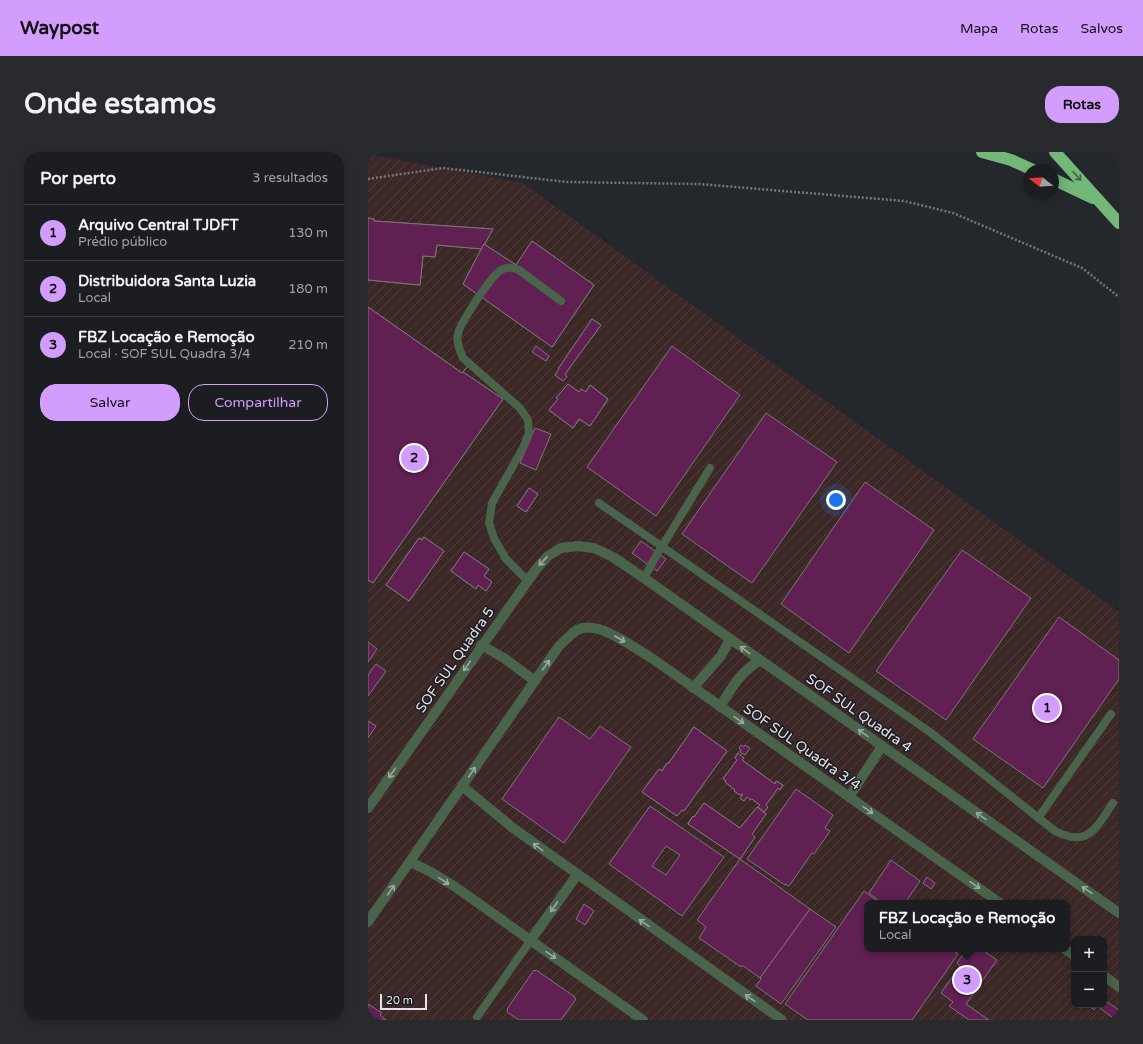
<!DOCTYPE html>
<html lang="pt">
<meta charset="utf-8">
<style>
body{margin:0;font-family:"Varela Round",sans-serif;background:#282a2e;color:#f1f3f6}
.controls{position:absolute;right:12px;bottom:12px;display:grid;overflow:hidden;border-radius:8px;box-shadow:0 2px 10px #0003}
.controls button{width:36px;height:36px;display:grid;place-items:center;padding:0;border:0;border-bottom:1px solid #393b3f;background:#1b1d21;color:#f1f3f6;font:20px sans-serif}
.compass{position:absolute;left:655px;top:12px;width:36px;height:36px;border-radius:50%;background:#1b1d21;box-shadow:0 2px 10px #0003;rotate:287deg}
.scale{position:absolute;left:12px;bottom:10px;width:47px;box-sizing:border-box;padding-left:4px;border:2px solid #e2e4e8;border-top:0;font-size:11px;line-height:14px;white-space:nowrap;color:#e2e4e8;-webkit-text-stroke:3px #1b1d22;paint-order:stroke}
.you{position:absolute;left:468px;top:348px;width:14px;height:14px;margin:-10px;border:3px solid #fff;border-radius:50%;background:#1a73e8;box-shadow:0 0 0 6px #1a73e833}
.badge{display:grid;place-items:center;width:26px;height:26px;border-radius:50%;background:#d29dfd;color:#111;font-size:13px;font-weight:700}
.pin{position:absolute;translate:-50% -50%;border:2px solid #fff;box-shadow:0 1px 4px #0006}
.popup{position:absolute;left:496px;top:748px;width:206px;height:52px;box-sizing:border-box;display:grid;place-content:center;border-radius:8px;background:#1b1d21;filter:drop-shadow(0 1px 3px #0005);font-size:13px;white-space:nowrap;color:#a0a2a5}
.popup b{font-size:15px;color:#f1f3f6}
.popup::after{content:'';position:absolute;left:50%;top:100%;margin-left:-8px;border:8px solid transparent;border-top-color:#1b1d21}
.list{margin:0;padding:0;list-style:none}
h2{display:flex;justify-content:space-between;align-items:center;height:52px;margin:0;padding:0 16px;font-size:17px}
h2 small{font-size:13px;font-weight:400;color:#a0a2a5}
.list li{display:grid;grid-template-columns:26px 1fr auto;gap:12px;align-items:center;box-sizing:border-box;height:56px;padding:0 16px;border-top:1px solid #393b3f}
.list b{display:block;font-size:15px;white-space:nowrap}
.list p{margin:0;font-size:13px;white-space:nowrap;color:#a0a2a5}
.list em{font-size:13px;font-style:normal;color:#a0a2a5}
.actions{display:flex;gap:8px;padding:12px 16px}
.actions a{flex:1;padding:9px 0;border:1px solid #d29dfd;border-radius:16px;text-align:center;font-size:14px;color:#d29dfd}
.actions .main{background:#d29dfd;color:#111}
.map{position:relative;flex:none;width:751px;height:868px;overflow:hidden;border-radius:16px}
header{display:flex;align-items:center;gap:24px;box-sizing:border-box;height:56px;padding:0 20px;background:#d29dfd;color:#111}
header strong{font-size:19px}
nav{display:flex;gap:22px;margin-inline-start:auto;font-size:14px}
.intro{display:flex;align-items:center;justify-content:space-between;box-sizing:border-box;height:96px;padding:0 24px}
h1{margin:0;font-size:28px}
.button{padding:10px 18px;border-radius:16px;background:#d29dfd;color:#111;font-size:14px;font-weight:700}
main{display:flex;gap:24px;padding:0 24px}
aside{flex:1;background:#1b1d21;border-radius:16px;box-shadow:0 2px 10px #0003}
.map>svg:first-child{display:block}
</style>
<header>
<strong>Waypost</strong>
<nav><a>Mapa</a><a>Rotas</a><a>Salvos</a></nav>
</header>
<div class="intro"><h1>Onde estamos</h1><a class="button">Rotas</a></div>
<main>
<aside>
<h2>Por perto<small>3 resultados</small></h2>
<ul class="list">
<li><span class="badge">1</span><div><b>Arquivo Central TJDFT</b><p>Prédio público</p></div><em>130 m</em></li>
<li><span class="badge">2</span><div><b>Distribuidora Santa Luzia</b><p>Local</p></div><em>180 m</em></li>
<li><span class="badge">3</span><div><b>FBZ Locação e Remoção</b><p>Local · SOF SUL Quadra 3/4</p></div><em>210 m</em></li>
</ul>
<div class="actions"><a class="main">Salvar</a><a>Compartilhar</a></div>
</aside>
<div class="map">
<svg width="751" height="868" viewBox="0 0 751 868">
<defs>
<pattern id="industrial-furrows" width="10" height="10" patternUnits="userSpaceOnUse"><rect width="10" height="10" fill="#3c2827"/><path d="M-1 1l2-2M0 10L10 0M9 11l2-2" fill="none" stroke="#4f3d3c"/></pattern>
</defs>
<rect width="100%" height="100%" fill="#24272c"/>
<path fill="url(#industrial-furrows)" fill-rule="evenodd" d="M0,2L155,31L751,460V868H0ZM499,751H699V797H499ZM706,787H736V853H706Z"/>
<g fill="#612052" stroke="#7c757a" fill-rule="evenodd">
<path d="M0,66L6,67V69L125,77L114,97L69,93L67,105L55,104L52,133L0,128Z"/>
<path d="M0,66L6,67V69L125,77L114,97L69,93L67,105L55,104L52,133L0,128Z"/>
<path d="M164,89L226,133L184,195L95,132L116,92L148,113Z"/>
<path d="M164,89L226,133L184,195L95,132L116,92L148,113Z"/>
<path d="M0,155L94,221L99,215L95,220L135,247L5,431L0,428Z"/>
<path d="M0,155L94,221L95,220L135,247L5,431L0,428Z"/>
<path d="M224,167L233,173L197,222L199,225L195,229L187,223L191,217H190Z"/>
<path d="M224,167L233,173L197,222L199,225L195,229L187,223L191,217H190Z"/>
<path d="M168,194L181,204L178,209L164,200Z"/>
<path d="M304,194L372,243L288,364L219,315Z"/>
<path d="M200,232L211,240L213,237L218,240L222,233L240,247L222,274L211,267L205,276L181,258L190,247L188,246Z"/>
<path d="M200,232L211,240L213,237L218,240L222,233L240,247L222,274L211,267L205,276L181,258L190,247L188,246Z"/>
<path d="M398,261L469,310L384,431L314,382Z"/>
<path d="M167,276L183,282L168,318L152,311Z"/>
<path d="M497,330L566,378L481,501L413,452Z"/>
<path d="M161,336L170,342L158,360L149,354Z"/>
<path d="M161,336L170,342L158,360L149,354Z"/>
<path d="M56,385L76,399L41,449L18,433L51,386L54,388Z"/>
<path d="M56,385L76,399L41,449L18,433L51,386L54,388Z"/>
<path d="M273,389L298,407L289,419L264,401Z"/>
<path d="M594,398L663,446L578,568L508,519Z"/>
<path d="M96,400L121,417L116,424L124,430L118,439L110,433L108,437L83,419Z"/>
<path d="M96,400L121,417L116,424L124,430L118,439L110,433L108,437L83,419Z"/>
<path d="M691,465L751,508V527L675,636L605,587Z"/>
<path d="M0,490L9,497L0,510Z"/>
<path d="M8,512L18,519L0,544V523Z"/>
<path d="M191,565L222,587L232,574L263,595L196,691L134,647Z"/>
<path d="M0,569L8,574L0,586Z"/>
<path d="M326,575L359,599L316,659L314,658L309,664L274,640L291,617L294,619L299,611L300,612Z"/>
<path d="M326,575L359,599L316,659L314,658L309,664L274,640L291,617L294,619L299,611L300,612Z"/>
<path d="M373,593L376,595L377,593L382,596L377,603L372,600L373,598L371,596Z"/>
<path d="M370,601L376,606L374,608L407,632L408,629L415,633L412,638L410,636L398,653L400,655L396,660L390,655L392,653L384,647L383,648L379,645L376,649L372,646L375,642L372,643L366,639L367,638L357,630L358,629L355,627L369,608L367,606Z"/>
<path d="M370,601L376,606L374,608L407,632L408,629L415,633L412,638L410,636L398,653L400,655L396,660L390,655L392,653L384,647L383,648L379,645L376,649L372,646L375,642L372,643L366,639L367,638L357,630L358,629L355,627L369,608L367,606Z"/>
<path d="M428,637L465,663L457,676L462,679L446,702L444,701L421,734L417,732V733L379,707Z"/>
<path d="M336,651L372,676L389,655L398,662L384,682L387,685L372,707L320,672L325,664L326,665Z"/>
<path d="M336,651L372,676L389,655L398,662L384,682L387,685L372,707L320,672L325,664L326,665Z"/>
<path d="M282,654L356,705L314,764L241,712ZM298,694L312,703L298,723L284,714Z"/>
<path d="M372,707L442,757L392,826L374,813L373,815L331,786L338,775L329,768Z"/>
<path d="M523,708L552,729L537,751H514L501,741Z"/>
<path d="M559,725L567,731L563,737L555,731Z"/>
<path d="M496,739L512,751H499V797H583L590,802L544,868H440L417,852Z"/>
<path d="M216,752L226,759L217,773L208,767Z"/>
<path d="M442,757L468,775L413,852L388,834L393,827L392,826Z"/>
<path d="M603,797H613L629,808L598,852L621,868H601L581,854L585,850L573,841L592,814L589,811L598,798L601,800Z"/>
<path d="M166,818L167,819L168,818L207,845L206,846L208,847L193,868H151L139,860L140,858L139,857Z"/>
<path d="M736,848L751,858L745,866L729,854L726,858L720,853H736Z"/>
<path d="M0,852L14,861L12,863L18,868H0Z"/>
</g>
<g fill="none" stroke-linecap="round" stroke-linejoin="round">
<path stroke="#73767a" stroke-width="2.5" stroke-dasharray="2 2" stroke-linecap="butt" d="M0,27L75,16L199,30L331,32L536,49L585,61L714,116L751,145"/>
<g stroke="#49644b" stroke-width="8">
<path d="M231,351L562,580L687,679C720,696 728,676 745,651"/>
<path d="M276,426L287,406L342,316"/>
<path d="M160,429L138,407L126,386L121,371L124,351L155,296L161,281L160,268L152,256L95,206C92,199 88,190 90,182C92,171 124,123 133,118C139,114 145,116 151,118L193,149"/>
<path d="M670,666L743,562"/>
<path d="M109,865L162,789"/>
</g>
<g stroke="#49644b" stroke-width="10">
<path d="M113,493L136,506L167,529"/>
<path d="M325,536L353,504L362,487"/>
<path d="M352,555C364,535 372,521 392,508"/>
<path d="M94,634L145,676L414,868"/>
<path d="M481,645L514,594"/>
<path d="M0,656L169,416L180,404L193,396L210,394L226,396L245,405L276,426L751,761"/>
<path d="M42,710L61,719L86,734L275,868"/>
<path d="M0,770L191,494C198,488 206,477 215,476C236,472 268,497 285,507L632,751"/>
<path d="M162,789L209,723"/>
<path d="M697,797L706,803"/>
<path d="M736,824L751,835"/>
</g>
<g stroke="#74b879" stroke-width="12">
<path d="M614,0L643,8L665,18"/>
<path d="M687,0L751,71"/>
<path d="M685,27L725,46"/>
</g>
</g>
<defs><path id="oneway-shaft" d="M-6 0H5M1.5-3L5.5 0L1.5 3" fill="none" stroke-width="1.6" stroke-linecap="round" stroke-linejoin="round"/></defs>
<use stroke="#436349" href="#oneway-shaft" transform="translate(709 24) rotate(48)"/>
<g stroke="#9daaa1">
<use href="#oneway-shaft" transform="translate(175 409) rotate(134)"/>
<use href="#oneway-shaft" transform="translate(252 487) rotate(30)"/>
<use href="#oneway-shaft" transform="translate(377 498) rotate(-144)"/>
<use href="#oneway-shaft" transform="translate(178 513) rotate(-54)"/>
<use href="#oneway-shaft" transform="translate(99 514) rotate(125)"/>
<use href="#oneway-shaft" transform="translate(371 568) rotate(35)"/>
<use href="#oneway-shaft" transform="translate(495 581) rotate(-145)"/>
<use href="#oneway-shaft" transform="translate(104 620) rotate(-56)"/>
<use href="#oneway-shaft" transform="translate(24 621) rotate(125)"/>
<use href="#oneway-shaft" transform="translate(500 658) rotate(35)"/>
<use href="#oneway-shaft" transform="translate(613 664) rotate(-145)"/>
<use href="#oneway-shaft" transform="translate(170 695) rotate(-144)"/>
<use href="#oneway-shaft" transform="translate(76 729) rotate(32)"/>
<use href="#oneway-shaft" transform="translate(607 733) rotate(35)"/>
<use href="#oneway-shaft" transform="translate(23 738) rotate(-55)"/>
<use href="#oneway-shaft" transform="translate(719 738) rotate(-145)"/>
<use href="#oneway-shaft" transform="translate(186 755) rotate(124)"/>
<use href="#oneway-shaft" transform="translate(276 771) rotate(-145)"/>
<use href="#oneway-shaft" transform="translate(183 803) rotate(35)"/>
<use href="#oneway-shaft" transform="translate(382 846) rotate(-145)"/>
</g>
<g text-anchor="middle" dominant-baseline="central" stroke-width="3" stroke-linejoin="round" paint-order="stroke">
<g font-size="14" fill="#e2e4e8" stroke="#1b1d22">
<text transform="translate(87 508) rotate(-55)">SOF SUL Quadra 5</text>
<text transform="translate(491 561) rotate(35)">SOF SUL Quadra 4</text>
<text transform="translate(434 595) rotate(35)">SOF SUL Quadra 3/4</text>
</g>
</g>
</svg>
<div class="controls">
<button>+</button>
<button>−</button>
</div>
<svg class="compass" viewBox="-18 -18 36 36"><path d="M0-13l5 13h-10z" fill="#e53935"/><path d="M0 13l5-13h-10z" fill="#a0a2a5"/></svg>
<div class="scale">20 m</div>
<div class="you"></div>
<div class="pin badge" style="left:679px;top:556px">1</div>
<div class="pin badge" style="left:46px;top:306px">2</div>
<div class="pin badge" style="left:599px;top:828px">3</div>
<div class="popup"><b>FBZ Locação e Remoção</b>Local</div>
</div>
</main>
